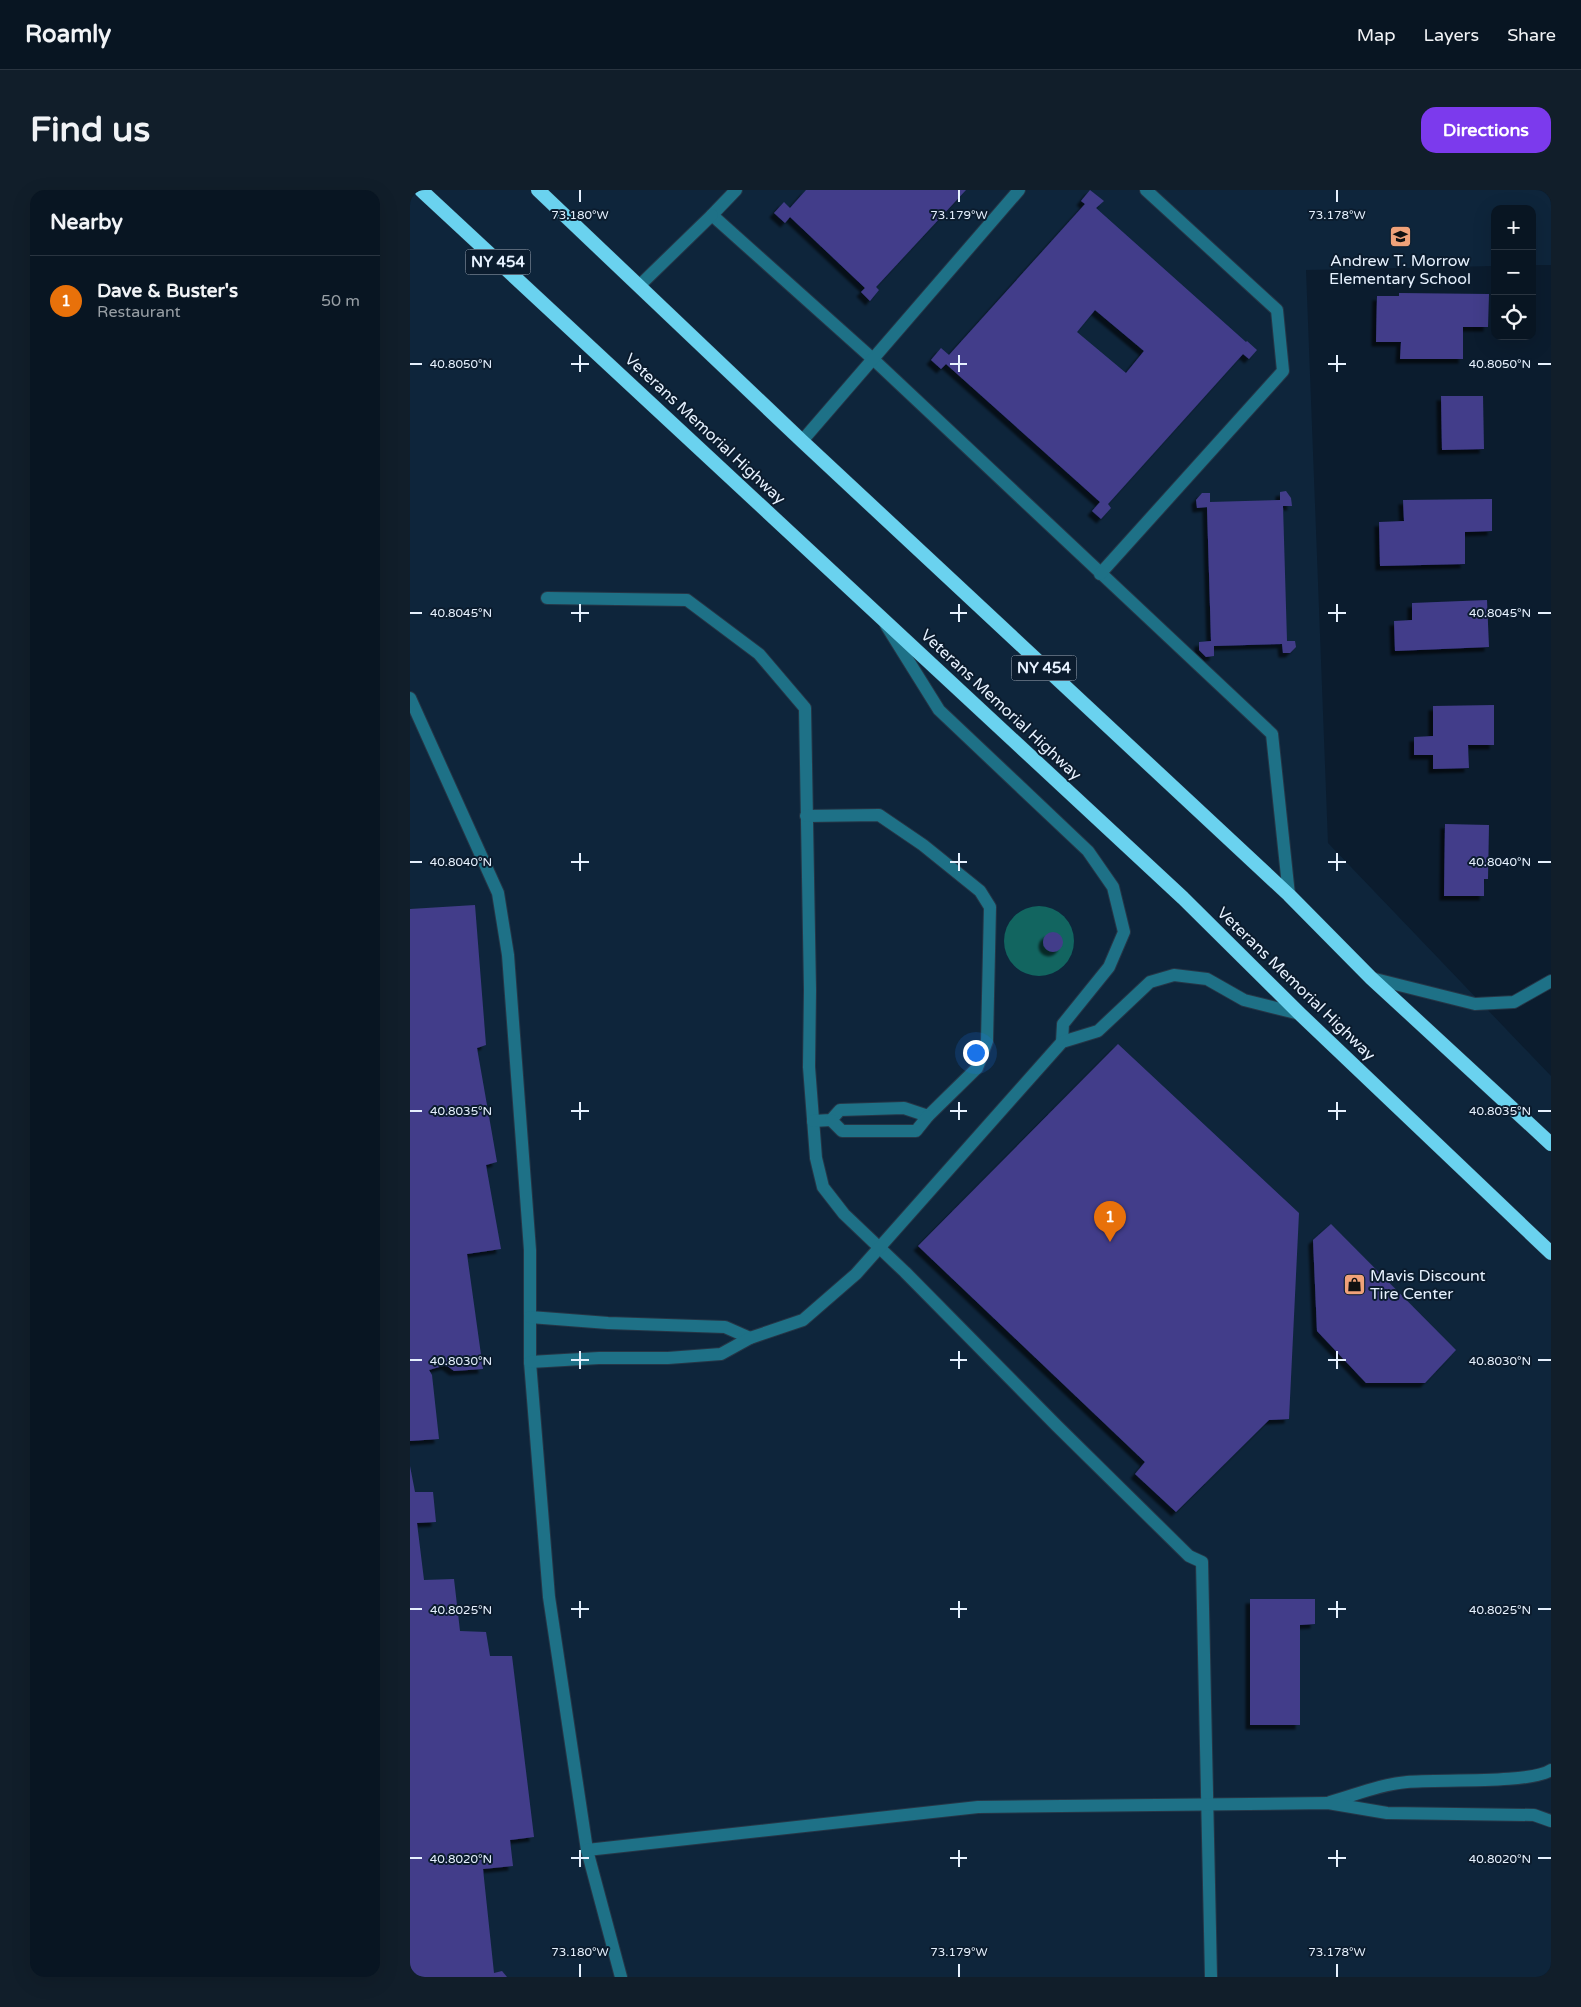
<!DOCTYPE html>
<meta charset="utf-8">
<style>
body{margin:0;font-family:"Varela Round",sans-serif;background:#111e2a;color:#f1f3f6}
.controls{position:absolute;right:15px;top:15px;display:grid;overflow:hidden;border-radius:10px;box-shadow:0 5px 20px #0002}
.controls button{width:45px;height:45px;display:grid;place-items:center;padding:0;border:0;border-bottom:1px solid #293440;background:#081522;color:#f1f3f6;font:25px sans-serif}
.you{position:absolute;left:565px;top:862px;width:18px;height:18px;margin:-12px;border:4px solid #fff;border-radius:50%;background:#1a73e8;box-shadow:0 0 0 8px #1a73e833}
.badge{display:grid;place-items:center;width:32px;height:32px;border-radius:50%;background:#7c3aed;color:#fff;font-size:16px;font-weight:700}
.pin{position:absolute;translate:-50% -41px;filter:drop-shadow(0 1px 2px #0008)}
.pin::after{content:'';position:absolute;top:26px;width:18px;height:15px;background:inherit;clip-path:polygon(0 0,100% 0,50% 100%)}
.list{margin:0;padding:0;list-style:none}
h2{display:flex;justify-content:space-between;align-items:center;height:65px;margin:0;padding:0 20px;font-size:21px}
h2 small{font-size:16px;font-weight:400;color:#989fa5}
.list li{display:grid;grid-template-columns:32px 1fr auto;gap:15px;align-items:center;box-sizing:border-box;height:90px;padding:0 20px;border-top:1px solid #293440}
.list b{display:block;font-size:19px;white-space:nowrap}
.list p{margin:0;font-size:16px;white-space:nowrap;color:#989fa5}
.list em{font-size:16px;font-style:normal;color:#989fa5}
.icon{flex:none;width:28px;height:28px;fill:none;stroke:currentColor;stroke-width:2;stroke-linecap:round;stroke-linejoin:round}
.map{position:relative;flex:none;width:1141px;height:1787px;overflow:hidden;border-radius:15px}
header{display:flex;align-items:center;gap:30px;box-sizing:border-box;height:70px;padding:0 25px;background:#081522;border-bottom:1px solid #293440}
header strong{font-size:24px}
nav{display:flex;gap:28px;margin-inline-start:auto;font-size:18px}
.intro{display:flex;align-items:center;justify-content:space-between;box-sizing:border-box;height:120px;padding:0 30px}
h1{margin:0;font-size:35px}
.button{padding:12px 22px;border-radius:15px;background:#7c3aed;color:#fff;font-size:18px;font-weight:700}
main{display:flex;gap:30px;padding:0 30px}
aside{flex:1;background:#081522;border-radius:15px;box-shadow:0 5px 20px #0002}
.map>svg:first-child{display:block}
</style>
<header>
<strong>Roamly</strong>
<nav><a>Map</a><a>Layers</a><a>Share</a></nav>
</header>
<div class="intro"><h1>Find us</h1><a class="button">Directions</a></div>
<main>
<aside>
<h2>Nearby<small></small></h2>
<ul class="list">
<li><span class="badge" style="background:#e8710a">1</span><div><b>Dave &amp; Buster's</b><p>Restaurant</p></div><em>50 m</em></li>
</ul>
</aside>
<div class="map">
<svg width="1141" height="1787" viewBox="0 0 1141 1787">
<defs>
<filter id="shadow"><feDropShadow dx="-4.5" dy="4.5" stdDeviation="1" flood-color="#0009"/></filter>
</defs>
<rect width="100%" height="100%" fill="#0b1c2e"/>
<path fill="#0e253b" d="M0,0H1141V75H1122V19H1085V76L896,80L918,653L1141,886V1787H0Z"/>
<circle fill="#126560" cx="629" cy="751" r="35"/>
<g fill="#423d8a" fill-rule="evenodd" filter="url(#shadow)">
<path d="M396,0H556L466,97L469,100L460,111L451,102L455,98L380,27L375,33L364,23L374,12L380,18Z"/>
<path d="M680,0L694,11L686,18L836,152L837,151L847,160L839,169L833,164L698,314L701,318L691,329L682,321L690,312L536,174L531,179L521,170L531,158L539,165L675,14L671,11ZM685,120L734,161L716,183L667,142Z"/>
<path d="M989,103L1079,104L1078,137H1053V169H990L991,152H966L967,106H989Z"/>
<path d="M1031,206H1073L1074,259L1032,260Z"/>
<path d="M876,301L881,308L882,316H873L877,451H885L886,457L880,463H873L872,454L804,456V466L796,467L789,460V452L801,451L797,317L787,318L786,310L792,303H800V312L870,310V302Z"/>
<path d="M1082,309V341L1055,342V374L970,376L969,332L994,331L993,310Z"/>
<path d="M1077,410L1079,457L985,461L984,431L1002,430V413Z"/>
<path d="M1084,515V555H1058L1059,578L1023,579V565H1004V547L1023,546V516Z"/>
<path d="M1035,634L1079,635L1078,689H1074V706H1034Z"/>
<path d="M65,715L76,855L67,858L87,972L76,975L91,1059L57,1064L73,1179L44,1181L36,1175L19,1180L22,1185L29,1249L0,1251V719Z"/>
<circle cx="643" cy="752" r="10"/>
<path d="M708,854L889,1023L879,1229L859,1230L766,1322L725,1284L735,1272L508,1056Z"/>
<path d="M921,1034L1046,1160L1015,1193H956L907,1141L903,1050Z"/>
<path d="M0,1276L5,1302H23L26,1332L7,1333L14,1390L44,1389L50,1441L76,1442L80,1466H102L124,1647L100,1650L103,1676L73,1679L84,1783L92,1781L97,1787H0Z"/>
<path d="M840,1409H905V1434L890,1435V1535H840Z"/>
</g>
<g fill="none" stroke-linecap="round" stroke-linejoin="round">
<defs>
<g id="service">
<path d="M326,0L302,25L464,170L862,544L879,705"/>
<path d="M229,96L302,25"/>
<path d="M392,251L609,0"/>
<path d="M690,384L873,181L867,120L736,0"/>
<path d="M137,408L277,410L349,464L395,518L400,800L399,877L406,968L413,997L434,1024L495,1082L647,1236L779,1366L792,1372L801,1787"/>
<path d="M476,435L529,520L678,661L703,697L714,742L699,777L653,834L652,852"/>
<path d="M0,508L88,703L98,765L120,1060V1172L139,1407L177,1660L211,1787"/>
<path d="M396,626L469,625L513,655L570,701L580,717L577,851L567,878L518,926L494,918L430,920L421,930L403,931"/>
<path d="M421,930L432,941H506L518,926"/>
<path d="M120,1127L198,1133L315,1137L340,1148"/>
<path d="M120,1172L189,1168H258L311,1164L340,1148L393,1130L446,1084L652,852L688,841L740,792L764,785L797,789L834,810L890,824"/>
<path d="M920,1612C945,1605 971,1594 997,1592C1028,1589 1120,1594 1141,1580"/>
<path d="M177,1660L568,1617L918,1613L977,1623L1124,1625L1141,1631"/>
</g>
<path id="minor" d="M961,788L1065,814L1104,812L1141,791"/>
<g id="trunk">
<path d="M11,0L773,708L890,824L1141,1063"/>
<path d="M128,0L392,251L879,705L961,788L1141,954"/>
</g>
</defs>
<use href="#service" stroke="#253647" stroke-width="14"/>
<use href="#minor" stroke="#253647" stroke-width="14"/>
<use href="#trunk" stroke="#253647" stroke-width="15"/>
<use href="#service" stroke="#1e7187" stroke-width="12"/>
<use href="#minor" stroke="#1e7187" stroke-width="12"/>
<use href="#trunk" stroke="#6ad2ef" stroke-width="14"/>
</g>
<path fill="none" stroke="#e6f1fe" stroke-width="2" d="M170,0V12M549,0V12M927,0V12M170,165V182M549,165V182M927,165V182M0,174H12M161,174H179M540,174H557M918,174H936M1128,174H1141M170,414V432M549,414V432M927,414V432M0,423H12M161,423H179M540,423H557M918,423H936M1128,423H1141M170,663V681M549,663V681M927,663V681M0,672H12M161,672H179M540,672H557M918,672H936M1128,672H1141M170,912V930M549,912V930M927,912V930M0,921H12M161,921H179M540,921H557M918,921H936M1128,921H1141M170,1161V1179M549,1161V1179M927,1161V1179M0,1170H12M161,1170H179M540,1170H557M918,1170H936M1128,1170H1141M170,1411V1428M549,1411V1428M927,1411V1428M0,1419H12M161,1419H179M540,1419H557M918,1419H936M1128,1419H1141M170,1660V1677M549,1660V1677M927,1660V1677M0,1668H12M161,1668H179M540,1668H557M918,1668H936M1128,1668H1141M170,1774V1787M549,1774V1787M927,1774V1787"/>
<defs>
<symbol id="school-square" viewBox="-11 -11 22 22"><rect x="-9" y="-9" width="18" height="18" rx="4" fill="#f0a279" stroke="#0b1c2e"/><path d="M0-5L7-2L0 1L-7-2ZM-4 1L0 2.5L4 1V4Q0 6-4 4Z" fill="#111"/></symbol>
<symbol id="shop-square" viewBox="-11 -11 22 22"><rect x="-9" y="-9" width="18" height="18" rx="4" fill="#f0a279" stroke="#0b1c2e"/><path d="M-5-2.5h2.3a2.7 3.5 0 0 1 5.4 0H5L5.5 6h-11ZM-1.5-2.5h3a1.5 2.3 0 0 0-3 0Z" fill="#111"/></symbol>
</defs>
<g fill-rule="evenodd">
<use href="#school-square" x="978" y="34" width="25" height="25"/>
<use href="#shop-square" x="932" y="1082" width="25" height="25"/>
</g>
<g text-anchor="middle" dominant-baseline="central" stroke-width="4" stroke-linejoin="round" paint-order="stroke">
<g fill="#0b1c2e" stroke="#a4b1c0" stroke-width="1">
<rect x="55.5" y="59.5" width="65" height="25" rx="4"/>
<rect x="601.5" y="465.5" width="65" height="25" rx="4"/>
</g>
<g font-size="15" font-weight="bold" fill="#e6f1fe">
<text x="88" y="72">NY 454</text>
<text x="634" y="478">NY 454</text>
</g>
<g font-size="16" fill="#e6f1fe" stroke="#0b1c2e">
<text x="990" y="71">Andrew T. Morrow<tspan x="990" dy="18">Elementary School</tspan></text>
<text x="960" y="1086" text-anchor="start">Mavis Discount<tspan x="960" dy="18">Tire Center</tspan></text>
</g>
<g font-size="16" fill="#e6f1fe" stroke="#0b1c2e">
<text transform="translate(295 239) rotate(43)">Veterans Memorial Highway</text>
<text transform="translate(591 515) rotate(43)">Veterans Memorial Highway</text>
<text transform="translate(886 794) rotate(44)">Veterans Memorial Highway</text>
</g>
</g>
<g font-size="12" text-anchor="middle" fill="#e6f1fe" stroke="#0b1c2e" stroke-width="4" stroke-linejoin="round" paint-order="stroke">
<text x="170" y="29">73.180°W</text>
<text x="549" y="29">73.179°W</text>
<text x="927" y="29">73.178°W</text>
<text x="51" y="178">40.8050°N</text>
<text x="1090" y="178">40.8050°N</text>
<text x="51" y="427">40.8045°N</text>
<text x="1090" y="427">40.8045°N</text>
<text x="51" y="676">40.8040°N</text>
<text x="1090" y="676">40.8040°N</text>
<text x="51" y="925">40.8035°N</text>
<text x="1090" y="925">40.8035°N</text>
<text x="51" y="1175">40.8030°N</text>
<text x="1090" y="1175">40.8030°N</text>
<text x="51" y="1424">40.8025°N</text>
<text x="1090" y="1424">40.8025°N</text>
<text x="51" y="1673">40.8020°N</text>
<text x="1090" y="1673">40.8020°N</text>
<text x="170" y="1766">73.180°W</text>
<text x="549" y="1766">73.179°W</text>
<text x="927" y="1766">73.178°W</text>
</g>
</svg>
<div class="controls">
<button>+</button>
<button>−</button>
<button><svg class="icon" aria-label="locate" viewBox="0 0 24 24"><circle cx="12" cy="12" r="6"/><path d="M12 2v4M12 18v4M2 12h4M18 12h4"/></svg></button>
</div>
<div class="you"></div>
<div class="pin badge" style="left:700px;top:1052px;background:#e8710a">1</div>
</div>
</main>
